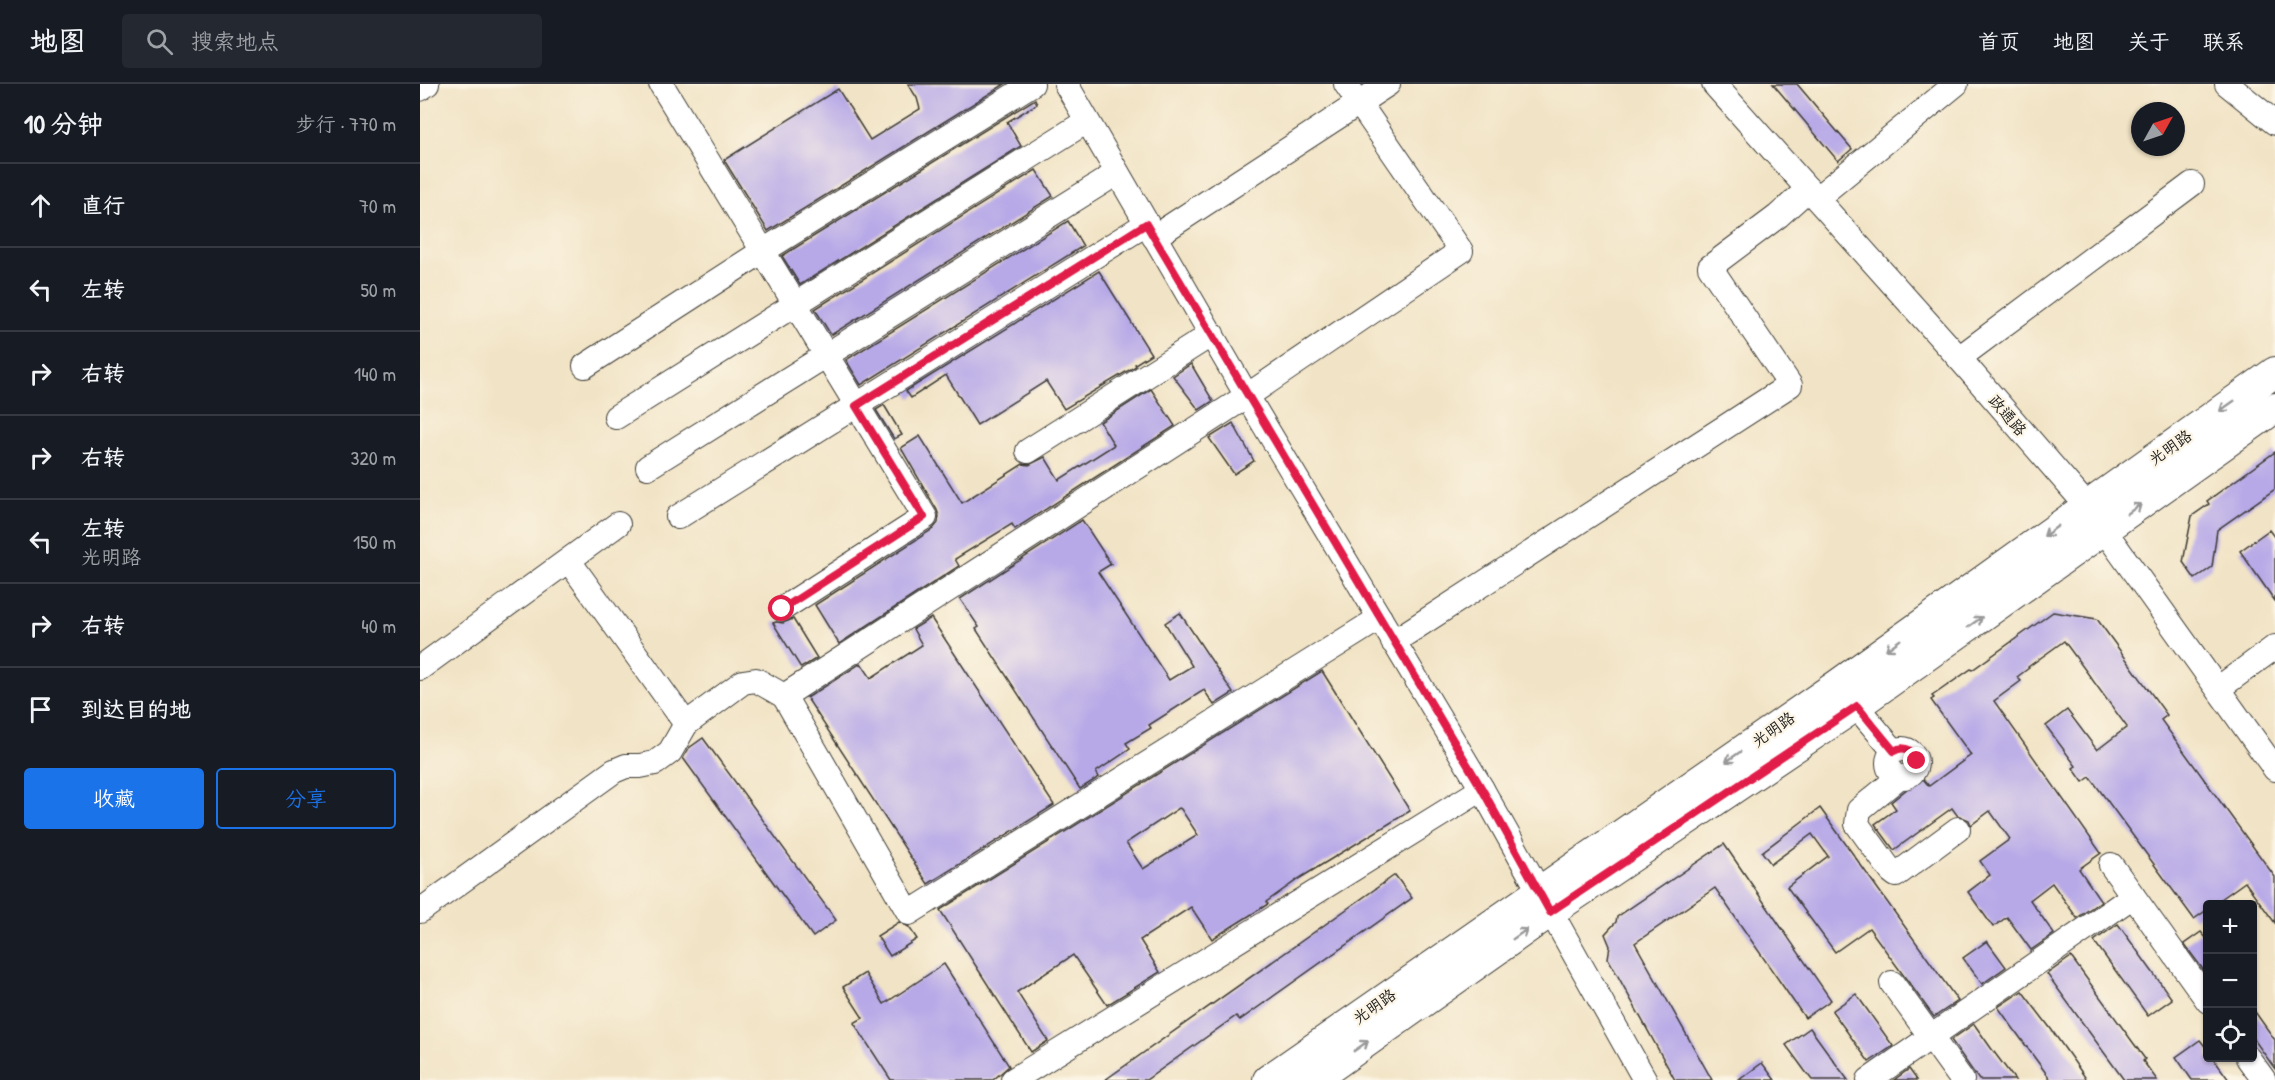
<!DOCTYPE html>
<html lang="zh">
<meta charset="utf-8">
<style>
body{margin:0;font-family:"Patrick Hand","LXGW WenKai TC",sans-serif;background:#242831;color:#f1f3f6}
.controls{position:absolute;right:18px;bottom:18px;display:grid;overflow:hidden;border-radius:6px;box-shadow:0 2px 4px #0004}
.controls button{width:54px;height:54px;display:grid;place-items:center;padding:0;border:0;border-bottom:2px solid #363941;background:#171b24;color:#f1f3f6;font:30px sans-serif}
.compass{position:absolute;left:1711px;top:18px;width:54px;height:54px;border-radius:50%;background:#171b24;box-shadow:0 2px 4px #0004;rotate:50deg}
.stop{position:absolute;width:18px;height:18px;margin:-14px;border:4px solid #e11d48;border-radius:50%;background:#fff}
.stop.end{background:#e11d48;border-color:#fff;box-shadow:0 2px 6px #0008}
.list{margin:0;padding:0;list-style:none}
h2{display:flex;justify-content:space-between;align-items:center;height:78px;margin:0;padding:0 24px;font-size:26px}
h2 small{font-size:20px;font-weight:400;color:#9ea1a6}
.list li{display:grid;grid-template-columns:39px 1fr auto;gap:18px;align-items:center;box-sizing:border-box;height:84px;padding:0 24px;border-top:2px solid #363941}
.list b{display:block;font-size:22px;white-space:nowrap}
.list p{margin:0;font-size:20px;white-space:nowrap;color:#9ea1a6}
.list em{font-size:20px;font-style:normal;color:#9ea1a6}
.actions{display:flex;gap:12px;padding:18px 24px}
.actions a{flex:1;padding:14px 0;border:2px solid #1a73e8;border-radius:6px;text-align:center;font-size:21px;color:#1a73e8}
.actions .main{background:#1a73e8;color:#fff}
.icon{flex:none;width:33px;height:33px;fill:none;stroke:currentColor;stroke-width:2;stroke-linecap:round;stroke-linejoin:round}
.map{position:relative;flex:none;width:1855px;height:996px;overflow:hidden}
header{display:flex;align-items:center;gap:36px;box-sizing:border-box;height:84px;padding:0 30px;background:#171b24;border-bottom:2px solid #363941}
header strong{font-size:28px}
nav{display:flex;gap:33px;margin-inline-start:auto;font-size:21px}
.search{width:420px;height:54px;background:#242831;display:flex;align-items:center;gap:15px;box-sizing:border-box;padding:0 21px;border-radius:6px;color:#9ea1a6;font-size:22px}
main{display:flex}
aside{flex:1;background:#171b24}
.map>svg:first-child{display:block}
</style>
<header>
<strong>地图</strong>
<div class="search"><svg class="icon" aria-label="search" viewBox="0 0 24 24"><circle cx="10" cy="10" r="6"/><path d="M15 15l6 6"/></svg>搜索地点</div>
<nav><a>首页</a><a>地图</a><a>关于</a><a>联系</a></nav>
</header>
<main>
<aside>
<h2>10 分钟<small>步行 · 770 m</small></h2>
<ul class="list">
<li><svg class="icon" aria-label="ahead" viewBox="0 0 24 24"><path d="M12 20V5M6 11l6-6 6 6"/></svg><div><b>直行</b></div><em>70 m</em></li>
<li><svg class="icon" aria-label="left" viewBox="0 0 24 24"><path d="M17 20v-9H6M10 6l-5 5 5 5"/></svg><div><b>左转</b></div><em>50 m</em></li>
<li><svg class="icon" aria-label="right" viewBox="0 0 24 24"><path d="M7 20v-9h11M14 6l5 5-5 5"/></svg><div><b>右转</b></div><em>140 m</em></li>
<li><svg class="icon" aria-label="right" viewBox="0 0 24 24"><path d="M7 20v-9h11M14 6l5 5-5 5"/></svg><div><b>右转</b></div><em>320 m</em></li>
<li><svg class="icon" aria-label="left" viewBox="0 0 24 24"><path d="M17 20v-9H6M10 6l-5 5 5 5"/></svg><div><b>左转</b><p>光明路</p></div><em>150 m</em></li>
<li><svg class="icon" aria-label="right" viewBox="0 0 24 24"><path d="M7 20v-9h11M14 6l5 5-5 5"/></svg><div><b>右转</b></div><em>40 m</em></li>
<li><svg class="icon" aria-label="arrive" viewBox="0 0 24 24"><path d="M6 21V4h12l-3 4 3 4H6"/></svg><div><b>到达目的地</b></div></li>
</ul>
<div class="actions"><a class="main">收藏</a><a>分享</a></div>
</aside>
<div class="map">
<svg width="1855" height="996" viewBox="0 0 1855 996">
<rect width="100%" height="100%" fill="#fcf5e5"/>
<filter id="ink" filterUnits="userSpaceOnUse"><feTurbulence type="fractalNoise" baseFrequency=".0167" numOctaves="2"/><feDisplacementMap in="SourceGraphic" scale="12" xChannelSelector="R" yChannelSelector="G"/><feConvolveMatrix kernelMatrix="1 2 1 2 8 2 1 2 1" color-interpolation-filters="sRGB"/></filter>
<filter id="wash" filterUnits="userSpaceOnUse"><feTurbulence type="fractalNoise" baseFrequency=".008" numOctaves="4" result="noise"/><feDisplacementMap in="SourceGraphic" scale="24" xChannelSelector="R" yChannelSelector="G"/><feGaussianBlur stdDeviation="1.35" result="paint"/><feColorMatrix in="noise" values="0 0 0 0 0 0 0 0 0 0 0 0 0 0 0 0 0 1.4 0 .05"/><feComposite in="paint" operator="in"/></filter>
<g filter="url(#wash)">
<rect width="100%" height="100%" fill="#f1e3c5"/>
<g id="blocks">
<g fill="#b7a9e7" fill-rule="evenodd">
<path d="M488,0H585L348,147L304,76L418,5L450,56L500,25L497,14Z"/>
<path d="M1353,0H1377L1432,65L1418,77Z"/>
<path d="M615,15L617,20L587,38L601,62L380,201L362,172Z"/>
<path d="M616,86L633,112L411,251L395,225Z"/>
<path d="M648,137L663,162L441,301L426,276Z"/>
<path d="M679,187L731,270L715,280L716,282L644,325L626,297L557,341L526,291L491,314L486,307Z"/>
<path d="M771,280L793,317L779,326L753,292Z"/>
<path d="M731,305L755,342L595,445L592,440L535,475L539,482L419,560L395,521L513,445L518,439L519,432L517,426L481,364L500,352L542,419L603,380L609,381L625,373L639,396L694,361L680,338Z"/>
<path d="M464,321L482,351L474,355L456,326Z"/>
<path d="M813,339L834,377L814,390L789,354Z"/>
<path d="M1855,368V405L1797,446L1792,483L1775,495L1763,478L1772,432L1789,420L1787,417Z"/>
<path d="M662,436L691,480L678,488L749,596L772,582L745,539L760,529L813,609L794,621L784,606L729,641L731,644L706,659L710,665L676,688L679,693L660,705L556,545L559,543L540,515Z"/>
<path d="M1849,446L1855,454V517L1820,467Z"/>
<path d="M1633,528L1677,535L1747,631L1741,636L1855,793V839L1825,798L1794,820H1788V825L1774,835L1670,693L1663,698L1653,684L1656,682L1626,642L1647,626L1677,666L1707,643L1644,557L1608,583L1609,584L1597,593L1601,597L1574,617L1681,769L1659,785L1681,817L1657,834L1632,799L1610,816L1634,850L1611,866L1587,833L1573,843L1548,808L1570,791L1560,777L1590,755L1570,727L1551,741L1549,736L1537,731L1532,724L1474,766L1455,740L1476,725L1471,718L1488,704L1493,696L1496,700L1503,695L1509,702L1551,671L1511,616L1514,614L1512,612L1551,585L1552,586Z"/>
<path d="M511,534L634,721L508,800L387,614L441,579L451,594L502,561L493,545Z"/>
<path d="M373,535L397,574L381,584L353,539L356,538L363,539Z"/>
<path d="M902,587L990,727L880,794L846,818L848,820L792,855L771,823L720,856L740,888L687,921L653,871L597,908L628,957L611,968L520,826ZM759,724L761,725L778,751L723,785L706,759Z"/>
<path d="M283,654L416,836L393,853L263,674L269,664Z"/>
<path d="M1400,724L1538,917L1514,933L1449,844L1415,868L1367,803L1408,772L1392,750L1351,780L1342,768Z"/>
<path d="M1304,760L1411,916L1385,934L1295,804L1215,859L1292,996H1255L1188,874L1190,862L1185,850L1196,838L1197,833Z"/>
<path d="M975,791L992,814L820,936L816,932L726,996H685Z"/>
<path d="M479,838L489,843L497,855L470,872L457,852Z"/>
<path d="M1698,840L1752,915L1728,932L1674,857Z"/>
<path d="M1781,848L1788,856V892L1764,860Z"/>
<path d="M1567,857L1586,883L1562,900L1543,874Z"/>
<path d="M1651,873L1725,975L1723,977L1737,996H1704L1627,890Z"/>
<path d="M524,880L589,982L573,996H471L434,939L443,934L423,903L445,889L464,920Z"/>
<path d="M1602,907L1631,945L1667,996H1631L1609,966L1578,923Z"/>
<path d="M1436,910L1473,962L1449,978L1412,927Z"/>
<path d="M1833,925L1855,956V985L1833,954Z"/>
<path d="M1554,940L1571,964L1595,996H1559L1531,956Z"/>
<path d="M1390,944L1416,980L1428,996H1392L1385,987L1366,961Z"/>
<path d="M1780,956L1788,966V974H1793L1809,996H1772L1756,973Z"/>
<path d="M1342,979L1355,996H1319Z"/>
<path d="M1489,985L1497,996H1474Z"/>
</g>
</g>
</g>
<g filter="url(#ink)">
<use href="#blocks" fill-opacity="0" stroke="#3c3a35" stroke-width="1.5"/>
<g fill="none" stroke-linecap="round" stroke-linejoin="round">
<defs>
<g id="minor">
<path d="M241,0L505,433L362,525"/>
<path d="M646,0L827,312L1062,705L1225,996"/>
<path d="M926,0L1041,167L827,312L364,612L489,829L960,534"/>
<path d="M1294,0L1539,274L1667,422L1855,685"/>
<path d="M1807,0L1855,39"/>
<path d="M0,5L7,0"/>
<path d="M1397,114L1536,0"/>
<path d="M734,153L968,0"/>
<path d="M1539,274L1772,100"/>
<path d="M165,282L343,167L612,0"/>
<path d="M196,333L667,37"/>
<path d="M608,367L792,250"/>
<path d="M228,383L697,89"/>
<path d="M258,433L726,140"/>
<path d="M149,477L266,640"/>
<path d="M973,558L1370,301L1290,183L1358,132L1388,105"/>
<path d="M0,584L198,440"/>
<path d="M1799,604L1855,563"/>
<path d="M1436,622L1474,667"/>
<circle cx="1482" cy="679" r="14"/>
<path d="M1479,693L1439,726L1437,740L1471,787L1476,791L1538,745"/>
<path d="M1691,781L1788,917"/>
<path d="M0,827L194,687L206,682H220L235,679L250,668L266,640L323,598L336,596L364,612"/>
<path d="M1472,899L1542,996"/>
<path d="M1828,974L1844,996"/>
<path d="M593,996L1062,705"/>
<path d="M1449,996L1713,812"/>
</g>
<g id="major">
<path d="M848,996L1417,601L1855,288"/>
<path d="M893,996L1130,828L1436,622L1855,324"/>
</g>
</defs>
<use href="#minor" stroke="#3c3a35" stroke-width="26"/>
<use href="#major" stroke="#3c3a35" stroke-width="32"/>
<use href="#minor" stroke="#fff" stroke-width="24"/>
<use href="#major" stroke="#fff" stroke-width="30"/>
</g>
<defs><path id="oneway-shaft" d="M-6 0H5M1.5-3L5.5 0L1.5 3" fill="none" stroke-width="1.6" stroke-linecap="round" stroke-linejoin="round" transform="scale(1.5)"/></defs>
<g stroke="#999">
<use href="#oneway-shaft" transform="translate(1807 322) rotate(145)"/>
<use href="#oneway-shaft" transform="translate(1714 425) rotate(-36)"/>
<use href="#oneway-shaft" transform="translate(1631 447) rotate(144)"/>
<use href="#oneway-shaft" transform="translate(1555 538) rotate(-35)"/>
<use href="#oneway-shaft" transform="translate(1473 561) rotate(144)"/>
<use href="#oneway-shaft" transform="translate(1313 673) rotate(145)"/>
<use href="#oneway-shaft" transform="translate(1100 850) rotate(-35)"/>
<use href="#oneway-shaft" transform="translate(941 962) rotate(-35)"/>
</g>
</g>
<g fill="none" stroke-linecap="round" stroke-linejoin="round" filter="url(#ink)">
<path stroke="#e11d48" stroke-width="8" d="M362,525L504,433L436,322L726,140L1062,705L1130,828L1437,622L1474,667C1484,661 1494,666 1497,677"/>
</g>
<g text-anchor="middle" dominant-baseline="central" stroke-width="4.5" stroke-linejoin="round" paint-order="stroke">
<g font-size="16" fill="#1c1c1c" stroke="#fcf5e5">
<text transform="translate(1588 331) rotate(49)">政通路</text>
<text transform="translate(1750 363) rotate(-35)">光明路</text>
<text transform="translate(1353 645) rotate(-35)">光明路</text>
<text transform="translate(954 922) rotate(-35)">光明路</text>
</g>
</g>
</svg>
<div class="controls">
<button>+</button>
<button>−</button>
<button><svg class="icon" aria-label="locate" viewBox="0 0 24 24"><circle cx="12" cy="12" r="6"/><path d="M12 2v4M12 18v4M2 12h4M18 12h4"/></svg></button>
</div>
<svg class="compass" viewBox="-18 -18 36 36"><path d="M0-13l5 13h-10z" fill="#e53935"/><path d="M0 13l5-13h-10z" fill="#9ea1a6"/></svg>
<div class="stop" style="left:362px;top:525px"></div>
<div class="stop end" style="left:1497px;top:677px"></div>
</div>
</main>
